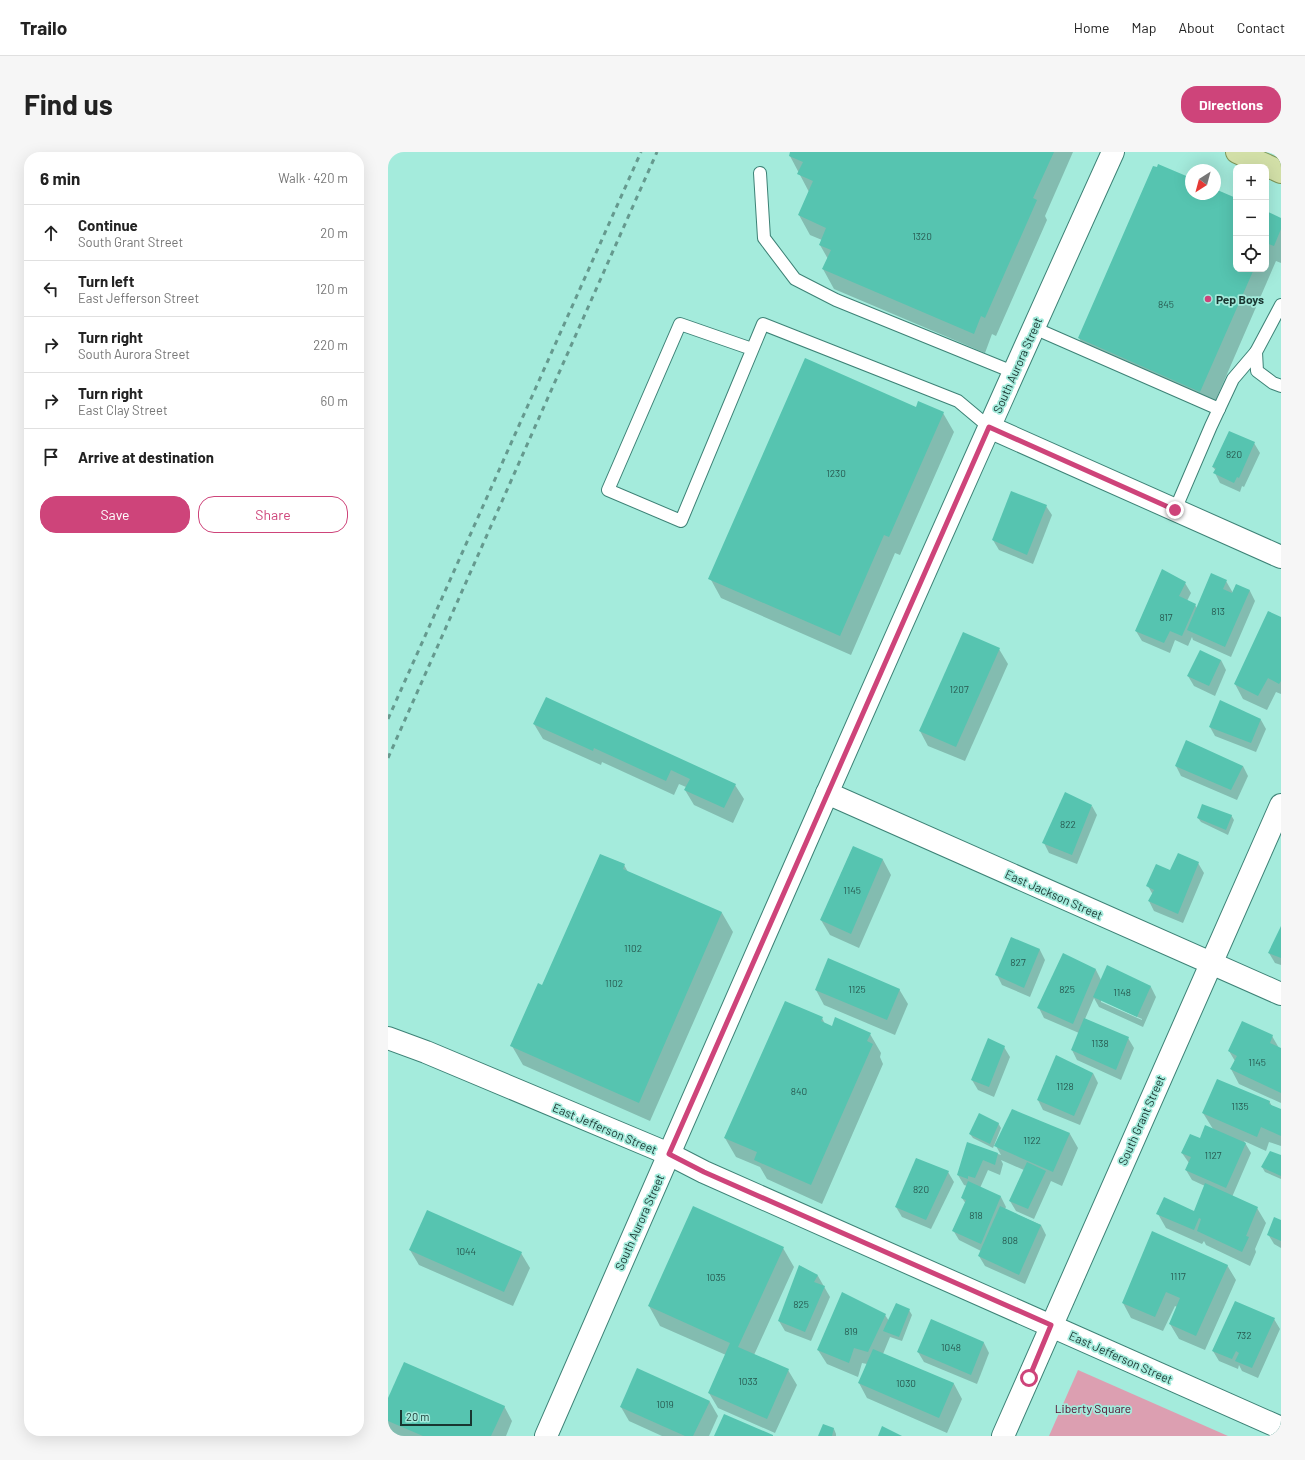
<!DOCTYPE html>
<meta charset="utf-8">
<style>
body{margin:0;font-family:Barlow,sans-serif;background:#f6f6f6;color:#222}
.controls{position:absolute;right:12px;top:12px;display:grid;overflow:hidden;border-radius:8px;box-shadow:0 4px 16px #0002}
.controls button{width:36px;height:36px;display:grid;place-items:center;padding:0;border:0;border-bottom:1px solid #e0e0e0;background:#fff;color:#222;font:20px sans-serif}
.compass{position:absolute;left:797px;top:12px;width:36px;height:36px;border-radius:50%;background:#fff;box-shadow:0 4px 16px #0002;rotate:216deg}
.scale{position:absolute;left:12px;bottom:10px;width:72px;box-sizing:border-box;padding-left:4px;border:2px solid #193631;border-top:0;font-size:11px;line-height:14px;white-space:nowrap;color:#193631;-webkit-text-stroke:3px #a4ebdc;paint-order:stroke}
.stop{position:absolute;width:12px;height:12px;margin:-9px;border:3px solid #ce447a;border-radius:50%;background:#fff}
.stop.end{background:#ce447a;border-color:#fff;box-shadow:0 1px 4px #0008}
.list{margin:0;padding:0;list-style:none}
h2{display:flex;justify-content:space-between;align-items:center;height:52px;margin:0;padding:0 16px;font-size:17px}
h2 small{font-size:13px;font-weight:400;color:#767676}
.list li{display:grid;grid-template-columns:26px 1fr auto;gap:12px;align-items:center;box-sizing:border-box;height:56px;padding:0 16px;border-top:1px solid #e0e0e0}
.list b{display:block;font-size:15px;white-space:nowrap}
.list p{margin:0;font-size:13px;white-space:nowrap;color:#767676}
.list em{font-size:13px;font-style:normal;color:#767676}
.actions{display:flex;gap:8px;padding:12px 16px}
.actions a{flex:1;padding:9px 0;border:1px solid #ce447a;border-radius:16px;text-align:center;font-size:14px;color:#ce447a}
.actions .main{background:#ce447a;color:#fff}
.icon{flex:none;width:22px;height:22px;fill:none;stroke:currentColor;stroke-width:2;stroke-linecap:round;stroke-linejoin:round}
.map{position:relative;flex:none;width:893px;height:1284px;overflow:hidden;border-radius:16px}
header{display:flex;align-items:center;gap:24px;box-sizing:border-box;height:56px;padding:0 20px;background:#fff;border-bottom:1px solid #e0e0e0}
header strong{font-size:19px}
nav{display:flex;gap:22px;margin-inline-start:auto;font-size:14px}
.intro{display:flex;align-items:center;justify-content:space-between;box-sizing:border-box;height:96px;padding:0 24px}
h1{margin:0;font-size:28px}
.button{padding:10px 18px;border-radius:16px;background:#ce447a;color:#fff;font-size:14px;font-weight:700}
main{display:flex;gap:24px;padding:0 24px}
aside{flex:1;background:#fff;border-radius:16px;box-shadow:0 4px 16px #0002}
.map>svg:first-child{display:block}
</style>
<header>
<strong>Trailo</strong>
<nav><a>Home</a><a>Map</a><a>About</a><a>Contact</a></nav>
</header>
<div class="intro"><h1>Find us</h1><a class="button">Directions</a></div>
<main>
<aside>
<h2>6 min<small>Walk · 420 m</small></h2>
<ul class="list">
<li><svg class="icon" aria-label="ahead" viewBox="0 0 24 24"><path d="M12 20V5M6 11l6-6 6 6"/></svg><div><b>Continue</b><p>South Grant Street</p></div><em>20 m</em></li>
<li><svg class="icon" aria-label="left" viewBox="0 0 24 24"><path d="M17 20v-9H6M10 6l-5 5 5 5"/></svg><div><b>Turn left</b><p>East Jefferson Street</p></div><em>120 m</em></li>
<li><svg class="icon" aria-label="right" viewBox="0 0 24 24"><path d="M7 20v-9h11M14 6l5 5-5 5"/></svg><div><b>Turn right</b><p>South Aurora Street</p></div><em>220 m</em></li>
<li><svg class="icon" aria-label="right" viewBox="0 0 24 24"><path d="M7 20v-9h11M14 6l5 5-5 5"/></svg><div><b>Turn right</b><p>East Clay Street</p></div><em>60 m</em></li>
<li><svg class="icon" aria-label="arrive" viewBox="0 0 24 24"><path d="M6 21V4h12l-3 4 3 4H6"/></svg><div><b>Arrive at destination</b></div></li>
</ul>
<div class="actions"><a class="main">Save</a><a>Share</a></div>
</aside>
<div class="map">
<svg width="893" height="1284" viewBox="0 0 893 1284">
<rect width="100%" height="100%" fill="#a4ebdc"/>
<path fill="#dc9fb1" d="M690,1218L840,1284H661Z"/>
<g fill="#0003" fill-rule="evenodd">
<path d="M403,0H685L657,64L659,68L608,184L604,182L597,201L446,137L435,117L440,107L432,93L434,88L422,83L411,63L421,40L402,4Z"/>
<path d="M766,15L803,27V42H827V38L848,47V117H878V60L893,67V111L888,109L823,259L702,206L691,186Z"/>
<path d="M529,256L555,261L566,280L512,403L507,401L463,503L333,446L322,426Z"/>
<path d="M866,291L872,301L856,335L854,334L852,340L832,331L827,321L828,319L825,315Z"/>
<path d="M658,354L664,363L645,412L611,398L605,388Z"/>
<path d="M838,429L845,441L848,433L862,439L867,449L843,505L805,488L804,485L800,494L787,488L782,501L754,489L748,479L797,431L803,441L799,449L807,453L809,456Z"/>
<path d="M893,466V542L888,540L879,558L855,547L847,532Z"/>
<path d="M611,497L620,512L577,609L540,594L532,579Z"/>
<path d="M833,508L838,518L827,544L806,534L800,524Z"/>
<path d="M873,568L878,577L868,600L827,584L822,575Z"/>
<path d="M146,572L347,633L356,647L345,671L306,653L297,638L298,635L291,632L286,643L214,610L213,613L155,587Z"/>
<path d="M788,614H855L860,624L849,648L793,624Z"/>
<path d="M704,654L709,663L689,712L661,701L656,691Z"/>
<path d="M843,663L846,668L840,683L813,670L810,666Z"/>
<path d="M465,695L495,708L503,723L471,796L442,783L433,768Z"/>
<path d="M810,711L816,721L795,771L766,759L761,749L765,743L760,734L783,719Z"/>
<path d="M236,713L240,720L334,761L345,780L262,969L135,913L124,894L155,834Z"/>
<path d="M893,776V813L887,811L881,801Z"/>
<path d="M623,786L652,798L657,808L642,845L614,833L609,823Z"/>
<path d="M675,803L708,818L713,828L763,835L768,845L755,875L711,855L706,846L697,867L740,886L746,896L733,928L689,908L684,898L691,881L656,866L651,856ZM713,848L754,867V868L713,850Z"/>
<path d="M511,837L520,852L507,883L436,853L428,838Z"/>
<path d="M434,866L437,872L444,875L482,882L493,901L492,905L495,912L434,1052L379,1027L372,1015L348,1005L337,986Z"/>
<path d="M884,884L891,896L893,897V951L851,932L843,917L847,909L841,899Z"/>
<path d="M616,895L622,905L606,945L590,938L584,928Z"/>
<path d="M705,921L710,931L692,973L655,958L650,948Z"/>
<path d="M881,949L884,954L893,958V994L881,990L878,999L856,989L863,1001L844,1045L869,1056L878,1071L867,1097L868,1100L862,1114L818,1093L816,1089L814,1092L778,1076L770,1062L807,1060L817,1034L804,1028L798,1018L801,1011L794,1001L825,977L815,961Z"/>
<path d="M610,971L613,976L605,996L585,986L582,982Z"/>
<path d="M682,982L690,996L674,1034L663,1029L646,1067L628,1059L622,1049L636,1018L613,1008L615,1012L612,1023L600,1018L592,1036L613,1045L618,1055L617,1057L653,1073L658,1083L637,1132L597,1114L591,1104L593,1099L571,1088L565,1078L578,1052L574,1046L579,1034L576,1033L570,1023L580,992L613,1003L608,994Z"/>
<path d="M893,1004V1027L877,1020L874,1015Z"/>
<path d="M560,1020L566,1030L543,1077L514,1065L508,1055Z"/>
<path d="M893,1069V1096L886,1092L880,1082Z"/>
<path d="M395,1096L406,1115L366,1203L400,1218L409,1233L387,1281L330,1256L321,1241L338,1203L272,1174L261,1154Z"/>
<path d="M22,1098L133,1101L142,1116L125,1154L31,1113Z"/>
<path d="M839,1113L848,1128L817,1198L791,1187L782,1172L789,1155L787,1154L775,1179L743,1166L735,1151Z"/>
<path d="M412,1114L430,1124L442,1145L423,1189L397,1179L391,1169Z"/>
<path d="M521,1158L524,1163L514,1189L502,1185L495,1202L566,1232L574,1247L559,1281L479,1246L471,1231L479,1212L474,1211L470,1225L439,1212L430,1198L497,1163L501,1169Z"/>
<path d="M886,1167L892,1177L870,1226L854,1219L851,1213L850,1217L831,1209L825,1199Z"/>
<path d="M544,1168L596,1191L601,1201L589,1232L536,1210L530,1200Z"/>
<path d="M0,1248L116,1254L124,1269L118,1284H11L1,1280L0,1278Z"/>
<path d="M322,1250L330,1264L321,1284H274L241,1269L233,1255Z"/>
<path d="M446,1277L448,1282V1284H431Z"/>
</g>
<g fill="#56c4b0">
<path d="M402,0H666L645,46L649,48L597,166L593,164L586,182L434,117L443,98L431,93L438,76L410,63L425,29L409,22L415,10L401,4Z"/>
<path d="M770,12L803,26V42H827V37L848,46V117H866L812,240L690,186L765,14L769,15Z"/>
<path d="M878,59L893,66V77L886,94L878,91Z"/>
<path d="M417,206L528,255L530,249L556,260L501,385L496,383L452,484L320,427Z"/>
<path d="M841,279L867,290L851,326L849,325L846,331L825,321L828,316L824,315Z"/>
<path d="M623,339L659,353L639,403L604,388Z"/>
<path d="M774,417L798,430L791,444L808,452L794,484L782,479L776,491L747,479Z"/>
<path d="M823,421L839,428L835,437L844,441L848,432L862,438L837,495L799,478Z"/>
<path d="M880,459L893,465V529L891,532L880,526L870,544L846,532Z"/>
<path d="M575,480L612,496L568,595L531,579Z"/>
<path d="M812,498L833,508L821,534L799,524Z"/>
<path d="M158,545L348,632L336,656L296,638L302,627L283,618L278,629L206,596L205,599L145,572Z"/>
<path d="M832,548L873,567L863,591L821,575Z"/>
<path d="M798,588L855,614L843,638L787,614Z"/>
<path d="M677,640L704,653L684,703L654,691Z"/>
<path d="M814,652L844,663L838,678L809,666Z"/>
<path d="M465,694L495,707L463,782L432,768Z"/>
<path d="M790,701L811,710L790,762L760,749L766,738L758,734L768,712L782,718Z"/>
<path d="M212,702L237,712L235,717L334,760L251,951L122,894L150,831L154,833Z"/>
<path d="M893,774V806L880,801Z"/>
<path d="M623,785L652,797L636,836L607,823Z"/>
<path d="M675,801L708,817L685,872L649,856Z"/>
<path d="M440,806L512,837L499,868L427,838Z"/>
<path d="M719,813L763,834L749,865L705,845Z"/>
<path d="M397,849L435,865L433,869L444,874L447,865L483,881L479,889L485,892L423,1033L366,1008L369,1000L336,986Z"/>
<path d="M696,866L741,885L728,918L683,898Z"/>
<path d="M854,869L885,883L882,891L893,896V941L842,917L849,904L840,899Z"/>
<path d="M600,886L617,894L601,935L583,928Z"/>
<path d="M668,903L705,921L686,964L649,948Z"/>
<path d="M829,927L882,949L881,952L893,957V984L873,975L869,985L814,961Z"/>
<path d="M624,957L682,981L665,1020L606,994Z"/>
<path d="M591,961L611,971L602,992L581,982Z"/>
<path d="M817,973L858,991L838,1036L797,1018L803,1005L793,1001L802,982L812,986Z"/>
<path d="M579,990L610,1001L607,1013L595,1008L587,1026L580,1024V1027L569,1023Z"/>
<path d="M882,999L893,1003V1024L873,1015Z"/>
<path d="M528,1006L561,1019L538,1068L507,1055Z"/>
<path d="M639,1010L658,1019L640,1057L621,1049Z"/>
<path d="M580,1029L613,1044L593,1092L564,1079L578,1048L573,1046Z"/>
<path d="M817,1031L870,1055L858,1084L861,1085L854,1100L809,1079L813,1067L811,1066L806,1078L768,1062L776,1045L806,1059Z"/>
<path d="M305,1054L396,1095L350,1195L401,1217L379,1267L320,1241L342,1191L260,1154Z"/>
<path d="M612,1054L653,1073L631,1123L590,1104Z"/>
<path d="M39,1058L134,1100L116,1140L21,1098Z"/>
<path d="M886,1065L893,1068V1089L879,1083Z"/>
<path d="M764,1079L840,1113L808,1184L781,1172L792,1146L778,1140L767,1165L734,1151Z"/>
<path d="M411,1113L430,1123L426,1130L437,1134L417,1180L390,1169Z"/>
<path d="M454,1140L498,1162L480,1200L466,1196L461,1211L429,1198Z"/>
<path d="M847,1149L887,1166L864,1216L847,1209L851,1201L848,1199L844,1207L824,1199Z"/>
<path d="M508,1151L522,1157L511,1185L495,1179Z"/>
<path d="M543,1167L596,1190L583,1223L529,1200Z"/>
<path d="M485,1197L566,1231L551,1266L470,1231Z"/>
<path d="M16,1210L117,1254L103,1284H35L0,1269V1246Z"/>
<path d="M249,1216L322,1249L305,1284H297L232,1255Z"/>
<path d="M336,1262L385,1283V1284H326Z"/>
<path d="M435,1272L446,1276L444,1284H430Z"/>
<path d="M494,1274L514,1284H490Z"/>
</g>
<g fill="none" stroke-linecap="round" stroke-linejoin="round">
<defs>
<g id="service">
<path d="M372,21L376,86L407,127L448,148L625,220"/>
<path d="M893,153L868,200L869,219L885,231L893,234"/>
<path d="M646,176L831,257"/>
<path d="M364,197L292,172L220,338L293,369L375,172L570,249L601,275"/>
<path d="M787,358L823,274L845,227L868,200"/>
</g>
<g id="minor">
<path d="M601,275L893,405"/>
<path d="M439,641L893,842"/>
<path d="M0,886L38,900L281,1002L316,1020L893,1276"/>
<path d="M158,1284C345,855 532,426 725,0"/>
<path d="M615,1284L893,653"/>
</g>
<path id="primary" d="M849,0L893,20"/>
</defs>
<use href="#service" stroke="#3d8276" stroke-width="14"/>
<use href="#minor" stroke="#3d8276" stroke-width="24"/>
<use href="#primary" stroke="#7e9658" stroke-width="24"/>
<use href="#service" stroke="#fff" stroke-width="12"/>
<use href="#minor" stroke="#fff" stroke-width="22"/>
<use href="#primary" stroke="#d2dfa7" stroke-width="22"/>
<g stroke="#65998e" stroke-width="3" stroke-dasharray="5 5" stroke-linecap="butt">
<path d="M0,567L253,0"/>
<path d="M0,606L269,0"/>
</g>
</g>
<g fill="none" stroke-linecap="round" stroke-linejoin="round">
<path stroke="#ce447a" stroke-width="5" d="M641,1226L663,1173L316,1020L281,1002L601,275L787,358"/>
</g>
<circle fill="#ce447a" stroke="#a4ebdc" stroke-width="1.5" cx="820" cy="147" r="4"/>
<g text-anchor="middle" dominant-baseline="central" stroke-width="3.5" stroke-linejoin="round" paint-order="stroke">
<g font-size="10" fill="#285a51">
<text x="534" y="84">1320</text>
<text x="778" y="152">845</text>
<text x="846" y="302">820</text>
<text x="448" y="321">1230</text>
<text x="830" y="459">813</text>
<text x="778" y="465">817</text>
<text x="571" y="537">1207</text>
<text x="680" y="672">822</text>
<text x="464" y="738">1145</text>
<text x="245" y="796">1102</text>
<text x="630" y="810">827</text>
<text x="226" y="831">1102</text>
<text x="469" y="837">1125</text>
<text x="679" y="837">825</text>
<text x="734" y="840">1148</text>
<text x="712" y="891">1138</text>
<text x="869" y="910">1145</text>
<text x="677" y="934">1128</text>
<text x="411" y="939">840</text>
<text x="852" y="954">1135</text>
<text x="644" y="988">1122</text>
<text x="825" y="1003">1127</text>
<text x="533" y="1037">820</text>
<text x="588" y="1063">818</text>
<text x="622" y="1088">808</text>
<text x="78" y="1099">1044</text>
<text x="790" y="1124">1117</text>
<text x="328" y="1125">1035</text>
<text x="413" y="1152">825</text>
<text x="463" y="1179">819</text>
<text x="856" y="1183">732</text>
<text x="563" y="1195">1048</text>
<text x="360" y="1229">1033</text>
<text x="518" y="1231">1030</text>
<text x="277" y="1252">1019</text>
</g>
<g font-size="12" font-weight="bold" fill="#193631" stroke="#a4ebdc" text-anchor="start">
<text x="828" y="147">Pep Boys</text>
</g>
<g font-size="12" fill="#193631" stroke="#a4ebdc">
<text transform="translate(629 213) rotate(-66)">South Aurora Street</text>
<text transform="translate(666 742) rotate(24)">East Jackson Street</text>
<text transform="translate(753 968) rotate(-66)">South Grant Street</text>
<text transform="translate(217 976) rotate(23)">East Jefferson Street</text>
<text transform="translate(251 1070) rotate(-66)">South Aurora Street</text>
<text transform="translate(733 1205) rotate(24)">East Jefferson Street</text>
</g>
<g font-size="12" fill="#520829" stroke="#a4ebdc">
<text x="705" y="1256">Liberty Square</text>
</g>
</g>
</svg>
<div class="controls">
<button>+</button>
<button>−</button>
<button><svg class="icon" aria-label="locate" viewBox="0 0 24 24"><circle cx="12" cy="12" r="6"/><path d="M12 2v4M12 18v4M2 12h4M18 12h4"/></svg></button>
</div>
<svg class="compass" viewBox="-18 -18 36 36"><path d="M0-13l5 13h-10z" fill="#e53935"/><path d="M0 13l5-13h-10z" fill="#767676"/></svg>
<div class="scale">20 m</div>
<div class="stop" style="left:641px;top:1226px"></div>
<div class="stop end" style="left:787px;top:358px"></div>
</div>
</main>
